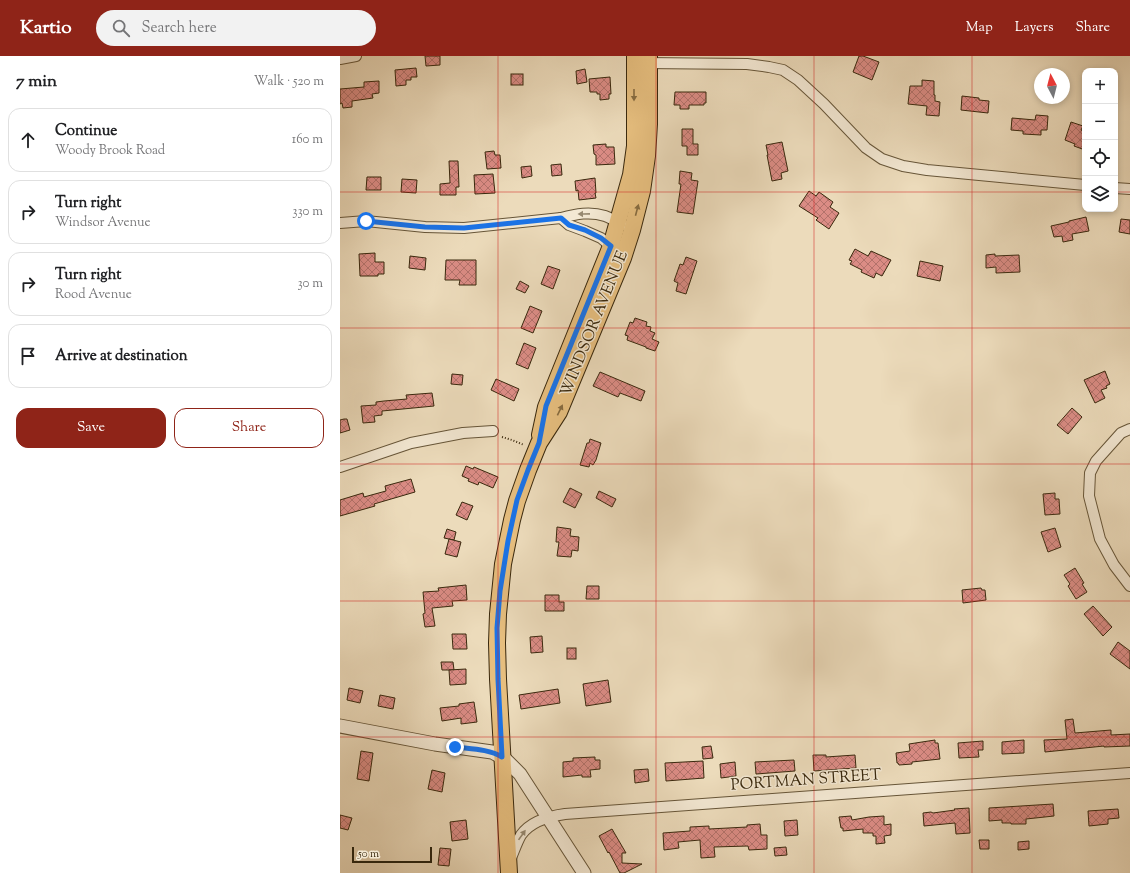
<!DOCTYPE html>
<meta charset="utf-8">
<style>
body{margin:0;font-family:"Sorts Mill Goudy",serif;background:#f2f2f2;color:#202124}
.controls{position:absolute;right:12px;top:12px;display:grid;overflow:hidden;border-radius:8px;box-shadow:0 2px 6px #0003}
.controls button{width:36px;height:36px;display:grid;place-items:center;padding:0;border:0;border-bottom:1px solid #e0e0e0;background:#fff;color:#202124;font:20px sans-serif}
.compass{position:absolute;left:694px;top:12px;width:36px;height:36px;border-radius:50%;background:#fff;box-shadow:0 2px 6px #0003;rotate:353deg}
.scale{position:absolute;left:12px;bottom:10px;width:80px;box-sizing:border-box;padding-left:4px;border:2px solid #39280d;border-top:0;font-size:11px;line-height:14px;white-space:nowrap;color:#39280d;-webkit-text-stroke:3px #f3e8d3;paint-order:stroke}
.stop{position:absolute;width:12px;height:12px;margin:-9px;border:3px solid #1a73e8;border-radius:50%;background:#fff}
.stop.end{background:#1a73e8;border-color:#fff;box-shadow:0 1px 4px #0008}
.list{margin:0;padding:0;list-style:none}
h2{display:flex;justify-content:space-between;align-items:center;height:52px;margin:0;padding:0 16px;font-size:17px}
h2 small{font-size:13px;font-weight:400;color:#757577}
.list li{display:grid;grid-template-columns:26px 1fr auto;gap:12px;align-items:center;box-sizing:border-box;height:64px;margin:0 8px 8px;padding:0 8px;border:1px solid #e0e0e0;border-radius:12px}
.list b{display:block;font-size:15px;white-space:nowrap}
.list p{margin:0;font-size:13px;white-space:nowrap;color:#757577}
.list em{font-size:13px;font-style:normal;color:#757577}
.actions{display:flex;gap:8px;padding:12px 16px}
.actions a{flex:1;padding:9px 0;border:1px solid #8f2418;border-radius:12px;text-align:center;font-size:14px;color:#8f2418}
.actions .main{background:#8f2418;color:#fff}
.icon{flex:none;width:22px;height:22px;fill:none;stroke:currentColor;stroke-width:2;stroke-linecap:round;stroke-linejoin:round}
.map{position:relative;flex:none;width:790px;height:817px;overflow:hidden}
header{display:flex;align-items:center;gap:24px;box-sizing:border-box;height:56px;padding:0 20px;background:#8f2418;color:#fff}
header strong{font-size:19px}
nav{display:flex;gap:22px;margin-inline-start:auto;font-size:14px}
.search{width:280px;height:36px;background:#f2f2f2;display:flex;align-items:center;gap:10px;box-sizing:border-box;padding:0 14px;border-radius:22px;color:#757577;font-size:15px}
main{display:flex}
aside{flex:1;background:#fff}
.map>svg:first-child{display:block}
</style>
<header>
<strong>Kartio</strong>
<div class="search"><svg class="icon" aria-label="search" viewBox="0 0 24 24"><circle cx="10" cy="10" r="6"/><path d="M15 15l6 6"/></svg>Search here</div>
<nav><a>Map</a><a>Layers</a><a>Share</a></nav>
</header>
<main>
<aside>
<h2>7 min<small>Walk · 520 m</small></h2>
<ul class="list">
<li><svg class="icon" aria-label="ahead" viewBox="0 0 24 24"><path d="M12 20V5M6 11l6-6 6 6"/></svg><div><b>Continue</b><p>Woody Brook Road</p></div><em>160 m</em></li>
<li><svg class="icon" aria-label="right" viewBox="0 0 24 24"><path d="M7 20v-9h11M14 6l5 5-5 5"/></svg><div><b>Turn right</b><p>Windsor Avenue</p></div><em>330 m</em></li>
<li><svg class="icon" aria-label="right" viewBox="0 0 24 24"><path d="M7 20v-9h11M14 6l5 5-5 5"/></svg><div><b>Turn right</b><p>Rood Avenue</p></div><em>30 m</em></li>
<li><svg class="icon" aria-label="arrive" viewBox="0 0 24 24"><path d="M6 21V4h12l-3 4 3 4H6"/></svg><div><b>Arrive at destination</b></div></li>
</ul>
<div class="actions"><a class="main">Save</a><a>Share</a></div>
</aside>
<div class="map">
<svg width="790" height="817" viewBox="0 0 790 817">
<defs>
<pattern id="building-cross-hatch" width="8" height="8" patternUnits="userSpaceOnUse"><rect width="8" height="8" fill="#db8c85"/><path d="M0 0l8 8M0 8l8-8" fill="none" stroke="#b3726b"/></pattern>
</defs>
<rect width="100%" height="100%" fill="#ecdbbb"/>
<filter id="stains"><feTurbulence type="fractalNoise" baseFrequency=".005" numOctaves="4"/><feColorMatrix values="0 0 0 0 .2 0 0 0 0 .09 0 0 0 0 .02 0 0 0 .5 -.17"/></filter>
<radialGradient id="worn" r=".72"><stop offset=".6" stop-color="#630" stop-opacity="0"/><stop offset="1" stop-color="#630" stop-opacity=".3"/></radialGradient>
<g fill="url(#building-cross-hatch)" stroke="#39280d">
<path d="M85,0H100V9L86,10Z"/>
<path d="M519,0H523L539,6L532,24L513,16Z"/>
<path d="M76,12L77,21H71V24H66V29L56,30L55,14Z"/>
<path d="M245,13L247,26L237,28L236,15Z"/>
<rect x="171" y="18" width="12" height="11"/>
<path d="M270,21L271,38H269V43L260,44V38H257V36H250L249,23Z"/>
<path d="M582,24L594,25V39H595V45L600,46L599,60L586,59L587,50L568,48L570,30H582Z"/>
<path d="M39,25V37L32,38L33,42L12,45V51L3,52L2,47L0,48V33L24,31V26Z"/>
<path d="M335,36H366V47H364V49H349V53H340V49H334Z"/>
<path d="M622,40L639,42V44L649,45L648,57L621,54Z"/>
<path d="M696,59L708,60L707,74H701V79L683,78V75L671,74L672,62L695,64Z"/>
<path d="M731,66L743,70L741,74L745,76V94L734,90L735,88L725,84Z"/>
<path d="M342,73H353V88H358V99H347V90H342Z"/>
<path d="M442,86L448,115L441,117L442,123L432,125L427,99H428L426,89Z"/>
<path d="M266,88V91H274L275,108L256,109V99L254,98L253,89Z"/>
<path d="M154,95L155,99H160L161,112L147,113L145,96Z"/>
<path d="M109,105H118L119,131H116V139H100V128L110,127Z"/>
<path d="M221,108L222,119L212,120L211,109Z"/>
<path d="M191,110L192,120L182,122L181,111Z"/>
<path d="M340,115L352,117L351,124L358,125L353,158L337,156L341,128H339Z"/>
<path d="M153,118L155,137L135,138L134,119Z"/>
<path d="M27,121H41V134H26Z"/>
<path d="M255,122L256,137H255L256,142L239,144L238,134L236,135L235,125Z"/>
<path d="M62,123L77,124L76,137L61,136Z"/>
<path d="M469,135L476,140L479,136L493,146L490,151L499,157L489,173L476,164L478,162L459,150Z"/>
<path d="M746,161L749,175L732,178L733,184L723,186L722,180L714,181L711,170L729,166V165Z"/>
<path d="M781,163L790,164V178L779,176Z"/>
<path d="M515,193L528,200L531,195L551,204L542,220L536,217L534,222L521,216L522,214L510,208L512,205L509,204Z"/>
<path d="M35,197V206H44V218H38V220H20L19,198Z"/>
<path d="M655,198V200L679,199L680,216L656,217V211L646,212V199Z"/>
<path d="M70,200L86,202L85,214L69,212Z"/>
<path d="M346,201L357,205L346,238L336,235L338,227L334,225L340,208L343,209Z"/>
<path d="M106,204H136V229H119L120,224H105Z"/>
<path d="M580,205L603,210L600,225L577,220Z"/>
<path d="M208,210L220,214L213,233L201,228Z"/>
<path d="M180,225L189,230L185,237L176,233Z"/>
<path d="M190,250L202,255L193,277L181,272Z"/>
<path d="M295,262L307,266L306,270L311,271L310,275L315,277L312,283L319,286L315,295L306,292V291L287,284L288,280L285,279L290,266L293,267Z"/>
<path d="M184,287L196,292L188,313L176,308Z"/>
<path d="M765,315L770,328L766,330L767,332L761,334L765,342L755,347L744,324Z"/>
<path d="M260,316L305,335L301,345L280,337L278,341L253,330Z"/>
<path d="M112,318L123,319L122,329L111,328Z"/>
<path d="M156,323L179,333L174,345L151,334Z"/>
<path d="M92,337L94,350L42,355V359L34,360L35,366L23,367L21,350L36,349V346L44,345L67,343L66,339Z"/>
<path d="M732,352L742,361L728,378L717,369Z"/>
<path d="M4,363H7L10,374L0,377V364Z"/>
<path d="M250,383L261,387L256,404L253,409L250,407L249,411L240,409L247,387H249Z"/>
<path d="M126,410L133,413L134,411L158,421L153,432L139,426L138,429L128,425L129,423L122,420Z"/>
<path d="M71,423L75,436L34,448L35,450L0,460V444L23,437L24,441L46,435L45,430Z"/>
<path d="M230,432L242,438L235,452L223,446Z"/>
<path d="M259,435L276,443L272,451L256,442Z"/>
<path d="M715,437V443H719L720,458L705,459L703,438Z"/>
<path d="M122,446L133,450L127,464L116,459Z"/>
<path d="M217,471L231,473L230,480L239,481L238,495L232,494L231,501L217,500L219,486H216Z"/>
<path d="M715,472L721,491L708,496L701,476Z"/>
<path d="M107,473L116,476L114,484L104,482Z"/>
<path d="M109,483L121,486L117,501L105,498Z"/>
<path d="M735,512L744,527L742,528L747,536L736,543L728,530L730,528L724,519Z"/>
<path d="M126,529L127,544L112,545L113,550L92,552L95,570L85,571L83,558L85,557L83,536L99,535L98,532Z"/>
<path d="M247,530H259V543H246Z"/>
<path d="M641,532L642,534H645L646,544L623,547L622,534Z"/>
<path d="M205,539H219V546H224V555H205Z"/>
<path d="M753,550L772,571L763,580L744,558Z"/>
<path d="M112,578H126L127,593H113Z"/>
<path d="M202,580L203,596L191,597L190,581Z"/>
<path d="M778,586L790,595V613L770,598Z"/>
<rect x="227" y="592" width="9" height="11"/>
<path d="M101,606H113L114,614H102Z"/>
<path d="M126,613V628L110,629L109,614Z"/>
<path d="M268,624L271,646L246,650L243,628Z"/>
<path d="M9,632L23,635L20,647L7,644Z"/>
<path d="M218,633L220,647L181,653L179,639Z"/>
<path d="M40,639L55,642L53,653L38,650Z"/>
<path d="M134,646L137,666L121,668V662L102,665L100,652L119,650V648Z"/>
<path d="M733,663L735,677L771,674V679L790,678V690L764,691V690L705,696L704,684L727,683L725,664Z"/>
<path d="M595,684V687H598L600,703L572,706V708L559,709L558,707H557L556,697L570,695L569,688Z"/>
<path d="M684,684V697L662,698V686Z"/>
<path d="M643,685V694H638L639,701L619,702L618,687Z"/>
<path d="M371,690L373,702L363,703L362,691Z"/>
<path d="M21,695L33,697L29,725L17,723Z"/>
<path d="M473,699H486V701L515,699L516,712L474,715Z"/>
<path d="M255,701V704H260V713L250,714L251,721H242V719L223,721V706L233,705V702Z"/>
<path d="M454,704L455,715L416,718L415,706Z"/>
<path d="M363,705L364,722L326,725L325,707Z"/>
<path d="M395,706L396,720L381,722L380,708Z"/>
<path d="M308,713L309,725L295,727L294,714Z"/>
<path d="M92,714L105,717L102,736L88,733Z"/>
<path d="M713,748L714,760L686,763V768H671V767H662V764L649,765V752Z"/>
<path d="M629,752L630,777L616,778L615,767L584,770L583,757L591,756L593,757L615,754L614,753Z"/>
<path d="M778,753L779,762L768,763V768L749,770L748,755Z"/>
<path d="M0,759L12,762L8,774L0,772Z"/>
<path d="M511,760L512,764L529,761L544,760V769L551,768V779L544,780L545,787L536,788V780H533V777H523V773L503,775V772H501L499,761Z"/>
<path d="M126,764L128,783L112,785L110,766Z"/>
<path d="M457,764L458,779L445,780L444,765Z"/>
<path d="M420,768L421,779H427V793L409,794L408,790L374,791L375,801L361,802L360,784L338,786L339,792L324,794L323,777L350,775V771L369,770V773L407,771V769Z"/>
<path d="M272,773L286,797H282V807L302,808L284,817H280L269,796L268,797L259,780Z"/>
<path d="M639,784H649V793H640Z"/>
<path d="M689,785V793L678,794V786Z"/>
<path d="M446,791L447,799L435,800L434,792Z"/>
<path d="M100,792L111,793L109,810L98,809Z"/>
</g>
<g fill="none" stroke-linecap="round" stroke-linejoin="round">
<defs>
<g id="minor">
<path d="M0,3L16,0"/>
<path d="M304,7L407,8L429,11L443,14L458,24L484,48L526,92L542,103L563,110L587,114L745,129"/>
<path d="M775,132L790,133"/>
<path d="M221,162L229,169L245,175L261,182L274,193"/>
<path d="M0,167L26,165L85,171L124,172L221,162C236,158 250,155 265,160C271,162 277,166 282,169"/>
<path d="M790,373L781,377L756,405L750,417L749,440L760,483L774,509L790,530"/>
<path d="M0,411L71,387L123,377L153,375"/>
<path d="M171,802C174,795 177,786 181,779C191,765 210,760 225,758L790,717"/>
</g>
<path id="tertiary" d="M0,670L95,688L152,696L165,703L180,718L244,817"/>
<g id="primary">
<path d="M200,379L206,351L271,190L291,119L295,90V0"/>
<path d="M169,817L158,623L157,587L158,558L163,508L172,464L177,445L188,414L199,387L219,356L283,202L292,174L302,135L307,100L309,68V0"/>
</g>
</defs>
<use href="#minor" stroke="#665538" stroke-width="12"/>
<use href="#tertiary" stroke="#665538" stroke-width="15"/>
<use href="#primary" stroke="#39280d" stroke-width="18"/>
<path stroke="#39280d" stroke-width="2" stroke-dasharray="1 2" stroke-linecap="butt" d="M162,381L172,384L184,389"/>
<use href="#minor" stroke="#f3e8d3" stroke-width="10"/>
<use href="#tertiary" stroke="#f3e8d3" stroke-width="13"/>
<use href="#primary" stroke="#e6be7e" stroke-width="16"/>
</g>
<defs><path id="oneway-solid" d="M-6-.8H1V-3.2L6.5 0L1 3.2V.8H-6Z"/></defs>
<g fill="#876c40">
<use href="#oneway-solid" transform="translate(294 39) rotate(90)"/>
<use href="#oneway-solid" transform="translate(297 154) rotate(-75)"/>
<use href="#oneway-solid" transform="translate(220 354) rotate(-64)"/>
</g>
<g fill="#968870">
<use href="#oneway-solid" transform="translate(244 158) rotate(179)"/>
<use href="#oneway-solid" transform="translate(182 779) rotate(-55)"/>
</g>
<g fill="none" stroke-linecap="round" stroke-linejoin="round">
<path stroke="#1a73e8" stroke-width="5" d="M26,165L85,171L124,172L221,162L229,169L245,174L261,182L271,190L206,350L199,387L188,414L177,444L168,485L160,535L157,572L158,623L162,701C149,693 131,693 115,691"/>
</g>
<path fill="none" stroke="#d62828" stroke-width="1" stroke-opacity="0.55" d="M158,0V817M316,0V817M474,0V817M632,0V817M0,136H745M775,136H790M0,272H790M0,408H790M0,545H790M0,681H790"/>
<g text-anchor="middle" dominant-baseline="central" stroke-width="3" stroke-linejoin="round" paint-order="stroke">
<g font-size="16" fill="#39280d" stroke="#f3e8d3">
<text transform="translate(255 268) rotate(-68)">WINDSOR AVENUE</text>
<text transform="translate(466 725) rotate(-4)">PORTMAN STREET</text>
</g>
</g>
<rect width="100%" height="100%" filter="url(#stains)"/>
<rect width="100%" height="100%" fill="url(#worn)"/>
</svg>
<div class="controls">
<button>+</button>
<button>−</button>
<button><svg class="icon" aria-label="locate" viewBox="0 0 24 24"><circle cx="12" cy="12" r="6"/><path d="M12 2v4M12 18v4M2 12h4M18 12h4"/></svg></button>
<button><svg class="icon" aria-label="layers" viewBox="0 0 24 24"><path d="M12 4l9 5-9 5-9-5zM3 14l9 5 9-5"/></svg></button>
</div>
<svg class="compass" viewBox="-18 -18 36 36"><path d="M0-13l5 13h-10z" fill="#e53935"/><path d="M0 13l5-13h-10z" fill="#757577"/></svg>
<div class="scale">50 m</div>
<div class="stop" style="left:26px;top:165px"></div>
<div class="stop end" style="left:115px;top:691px"></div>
</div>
</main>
